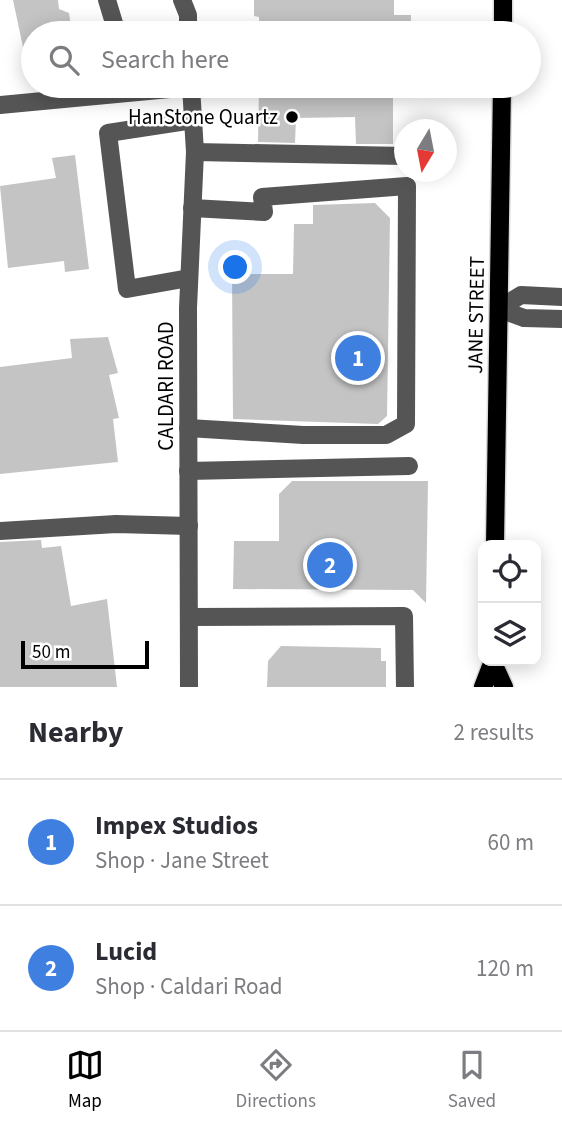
<!DOCTYPE html>
<meta charset="utf-8">
<style>
body{margin:0;font-family:"Source Sans 3",sans-serif;background:#f2f2f3;color:#2b2b33}
.controls{position:absolute;right:21px;bottom:21px;display:grid;overflow:hidden;border-radius:14px;box-shadow:0 4px 18px #0003}
.controls button{width:63px;height:63px;display:grid;place-items:center;padding:0;border:0;border-bottom:2px solid #e1e1e2;background:#fff;color:#2b2b33;font:35px sans-serif}
.compass{position:absolute;left:394px;top:119px;width:63px;height:63px;border-radius:50%;background:#fff;box-shadow:0 4px 18px #0003;rotate:190deg}
.scale{position:absolute;left:21px;bottom:18px;width:128px;box-sizing:border-box;padding-left:7px;border:4px solid #000;border-top:0;font-size:19px;line-height:24px;white-space:nowrap;color:#000;-webkit-text-stroke:5px #fff;paint-order:stroke}
.you{position:absolute;left:236px;top:268px;width:24px;height:24px;margin:-18px;border:5px solid #fff;border-radius:50%;background:#1a73e8;box-shadow:0 0 0 10px #1a73e833}
.badge{display:grid;place-items:center;width:46px;height:46px;border-radius:50%;background:#000;color:#fff;font-size:23px;font-weight:700}
.pin{position:absolute;translate:-50% -50%;border:4px solid #fff;box-shadow:0 2px 7px #0006}
.list{margin:0;padding:0;list-style:none}
h2{display:flex;justify-content:space-between;align-items:center;height:91px;margin:0;padding:0 28px;font-size:30px}
h2 small{font-size:23px;font-weight:400;color:#7c7c81}
.list li{display:grid;grid-template-columns:46px 1fr auto;gap:21px;align-items:center;box-sizing:border-box;height:126px;padding:0 28px;border-top:2px solid #e1e1e2}
.list b{display:block;font-size:26px;white-space:nowrap}
.list p{margin:0;font-size:23px;white-space:nowrap;color:#7c7c81}
.list em{font-size:23px;font-style:normal;color:#7c7c81}
.icon{flex:none;width:38px;height:38px;fill:none;stroke:currentColor;stroke-width:2;stroke-linecap:round;stroke-linejoin:round}
.map{position:relative;flex:none;width:562px;height:687px;overflow:hidden}
.search{position:absolute;background:#fff;box-shadow:0 4px 18px #0003;left:21px;right:21px;top:21px;height:77px;display:flex;align-items:center;gap:18px;box-sizing:border-box;padding:0 24px;border-radius:38px;color:#7c7c81;font-size:26px}
.sheet{height:343px;background:#fff}
nav{display:flex;justify-content:space-around;align-items:center;box-sizing:border-box;height:98px;border-top:2px solid #e1e1e2;background:#fff;font-size:19px;color:#7c7c81}
nav a{display:grid;justify-items:center;gap:4px}
nav .on{color:#000}
.map>svg:first-child{display:block}
</style>
<div class="map">
<svg width="562" height="687" viewBox="0 0 562 687">
<rect width="100%" height="100%" fill="#fff"/>
<g fill="#c4c4c4">
<path d="M13,0H58L59,9L69,13L72,33H33V66H27Z"/>
<path d="M254,0H394V15H411V33H259V17L254,16Z"/>
<path d="M259,86H393V144H356L355,117L296,118L295,143L258,142Z"/>
<path d="M75,155L89,269L65,272L64,261L8,268L0,186L56,178L52,158Z"/>
<path d="M375,203L390,218L387,416L378,424L233,419L232,274H293L294,224H313V205Z"/>
<path d="M108,337L118,373L109,375L119,418L113,419L118,462L0,474V367L72,358L70,339Z"/>
<path d="M292,481H428L426,603L413,590L233,589L234,541H279V494Z"/>
<path d="M41,540L42,548L61,546L71,606L107,599L117,687H0V542Z"/>
<path d="M281,646L381,648V661H386V687H267L268,661Z"/>
</g>
<g fill="none" stroke-linecap="round" stroke-linejoin="round">
<defs>
<g id="major">
<path d="M503,33V0"/>
<path d="M495,545L502,86"/>
<path d="M493,663L504,687"/>
<path d="M483,687L493,661"/>
</g>
</defs>
<use href="#major" stroke="#dbdbdb" stroke-width="21"/>
<g stroke="#555" stroke-width="18">
<path d="M107,0L117,33"/>
<path d="M182,0L188,15V33"/>
<path d="M0,105L191,87"/>
<path d="M195,152L405,156"/>
<path d="M189,278L127,289L108,133L193,120"/>
<path d="M499,309L521,295L562,297"/>
<path d="M499,309L524,318L562,319"/>
<path d="M188,428L303,435H386L406,424L407,186L262,197L264,212L192,208"/>
<path d="M188,471L409,466"/>
<path d="M0,531L116,524L189,526"/>
<path d="M189,617L404,616L405,687"/>
<path d="M189,687L188,308L195,152L191,86"/>
</g>
<use href="#major" stroke="#000" stroke-width="18"/>
</g>
<circle fill="#000" stroke="#fff" stroke-width="2.5" cx="292" cy="117" r="7"/>
<g text-anchor="middle" dominant-baseline="central" stroke-width="5" stroke-linejoin="round" paint-order="stroke">
<g font-size="21" fill="#000" stroke="#fff" text-anchor="end">
<text x="278" y="117">HanStone Quartz</text>
</g>
<g font-size="21" fill="#000" stroke="#fff">
<text transform="translate(476 315) rotate(-89)">JANE STREET</text>
<text transform="translate(166 386) rotate(-90)">CALDARI ROAD</text>
</g>
</g>
</svg>
<div class="controls">
<button><svg class="icon" aria-label="locate" viewBox="0 0 24 24"><circle cx="12" cy="12" r="6"/><path d="M12 2v4M12 18v4M2 12h4M18 12h4"/></svg></button>
<button><svg class="icon" aria-label="layers" viewBox="0 0 24 24"><path d="M12 4l9 5-9 5-9-5zM3 14l9 5 9-5"/></svg></button>
</div>
<svg class="compass" viewBox="-18 -18 36 36"><path d="M0-13l5 13h-10z" fill="#e53935"/><path d="M0 13l5-13h-10z" fill="#7c7c81"/></svg>
<div class="scale">50 m</div>
<div class="you"></div>
<div class="pin badge" style="left:358px;top:358px;background:#3f7fe0">1</div>
<div class="pin badge" style="left:330px;top:565px;background:#3f7fe0">2</div>
<div class="search"><svg class="icon" aria-label="search" viewBox="0 0 24 24"><circle cx="10" cy="10" r="6"/><path d="M15 15l6 6"/></svg>Search here</div>
</div>
<section class="sheet">
<h2>Nearby<small>2 results</small></h2>
<ul class="list">
<li><span class="badge" style="background:#3f7fe0">1</span><div><b>Impex Studios</b><p>Shop · Jane Street</p></div><em>60 m</em></li>
<li><span class="badge" style="background:#3f7fe0">2</span><div><b>Lucid</b><p>Shop · Caldari Road</p></div><em>120 m</em></li>
</ul>
</section>
<nav>
<a class="on"><svg class="icon" aria-label="map" viewBox="0 0 24 24"><path d="M3 6l6-2 6 2 6-2v14l-6 2-6-2-6 2zM9 4v14M15 6v14"/></svg>Map</a>
<a><svg class="icon" aria-label="directions" viewBox="0 0 24 24"><path d="M12 3l9 9-9 9-9-9zM9 14v-3h6M13 9l2 2-2 2"/></svg>Directions</a>
<a><svg class="icon" aria-label="saved" viewBox="0 0 24 24"><path d="M7 4h10v16l-5-4-5 4z"/></svg>Saved</a>
</nav>
